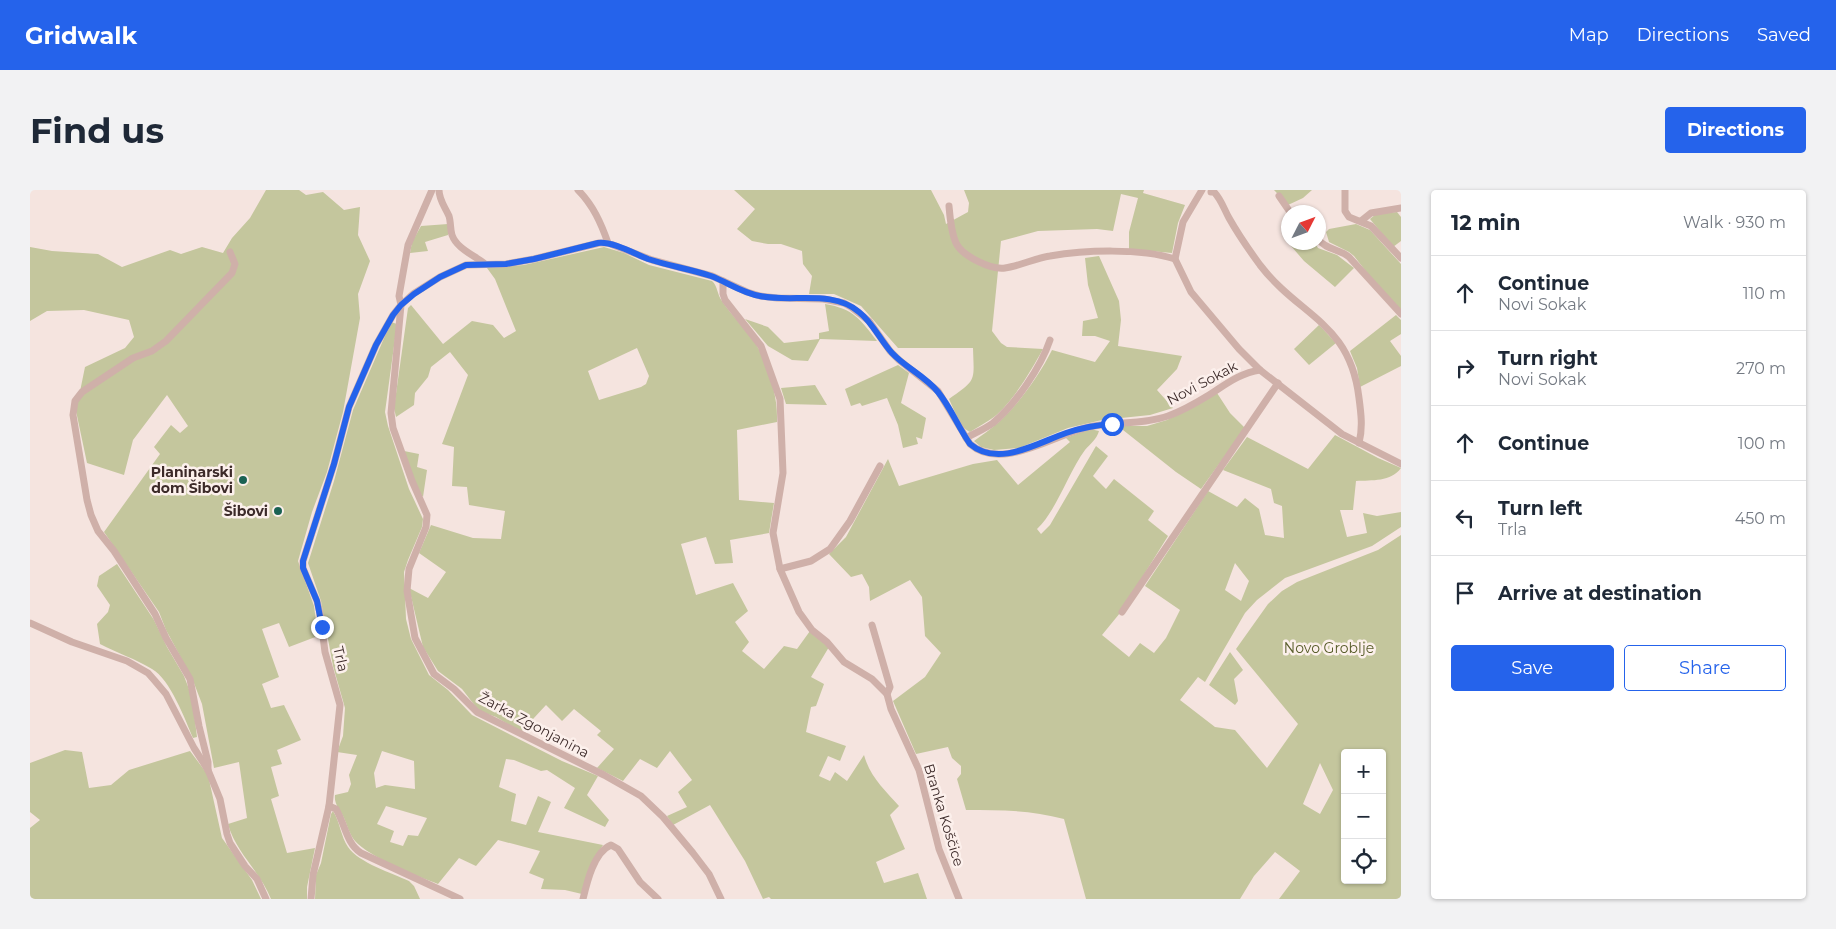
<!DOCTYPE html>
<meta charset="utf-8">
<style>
body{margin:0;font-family:Montserrat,sans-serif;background:#f2f2f3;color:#1f2937}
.controls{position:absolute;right:15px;bottom:15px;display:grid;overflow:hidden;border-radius:5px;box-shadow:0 1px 4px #0004}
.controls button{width:45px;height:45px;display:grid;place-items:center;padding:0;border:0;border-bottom:1px solid #e0e1e3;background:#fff;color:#1f2937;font:25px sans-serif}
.compass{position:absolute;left:1251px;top:15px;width:45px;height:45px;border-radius:50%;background:#fff;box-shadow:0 1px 4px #0004;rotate:48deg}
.stop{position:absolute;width:15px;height:15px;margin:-11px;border:4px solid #2563eb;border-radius:50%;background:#fff}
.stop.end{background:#2563eb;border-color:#fff;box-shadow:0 1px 5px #0008}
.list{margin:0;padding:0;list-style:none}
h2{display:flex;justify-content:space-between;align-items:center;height:65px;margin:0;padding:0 20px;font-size:21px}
h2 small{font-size:16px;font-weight:400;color:#747a83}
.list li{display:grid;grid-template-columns:32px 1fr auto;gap:15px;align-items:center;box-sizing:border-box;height:75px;padding:0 20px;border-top:1px solid #e0e1e3}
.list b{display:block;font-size:19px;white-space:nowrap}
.list p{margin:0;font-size:16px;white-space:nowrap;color:#747a83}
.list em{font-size:16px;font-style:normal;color:#747a83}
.actions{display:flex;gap:10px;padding:15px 20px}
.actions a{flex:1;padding:11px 0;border:1px solid #2563eb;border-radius:5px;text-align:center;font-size:18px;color:#2563eb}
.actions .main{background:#2563eb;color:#fff}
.icon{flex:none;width:28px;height:28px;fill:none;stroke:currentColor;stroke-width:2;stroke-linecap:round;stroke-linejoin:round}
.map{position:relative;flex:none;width:1371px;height:709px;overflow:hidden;border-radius:5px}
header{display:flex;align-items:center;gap:30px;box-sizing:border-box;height:70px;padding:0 25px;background:#2563eb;color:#fff}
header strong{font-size:24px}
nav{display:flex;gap:28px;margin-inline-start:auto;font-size:18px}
.intro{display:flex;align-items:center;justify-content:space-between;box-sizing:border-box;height:120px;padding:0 30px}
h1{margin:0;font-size:35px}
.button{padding:12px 22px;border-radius:5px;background:#2563eb;color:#fff;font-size:18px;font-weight:700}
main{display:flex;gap:30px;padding:0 30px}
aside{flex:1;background:#fff;border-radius:5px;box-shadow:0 1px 4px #0004}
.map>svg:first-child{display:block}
</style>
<header>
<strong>Gridwalk</strong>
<nav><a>Map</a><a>Directions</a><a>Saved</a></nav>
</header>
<div class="intro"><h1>Find us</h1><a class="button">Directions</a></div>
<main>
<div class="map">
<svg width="1371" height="709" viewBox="0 0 1371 709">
<rect width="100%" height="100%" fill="#f5e4df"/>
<g fill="#c4c69d" fill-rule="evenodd">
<path d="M236,0H269L276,5L293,2L314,20L330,17L328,45L340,71L328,104L330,128L313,222L297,282L282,322L268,371L284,416L288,446L259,457L249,433L232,439L249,487L232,494L241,518L254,515L271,550L247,560L252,574L241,577L249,606L241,609L257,663L285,658L277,697V709H241C230,681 206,663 198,634L217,628L209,572L184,578L172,514L162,488L136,440L129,422L74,342L130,264L124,257L141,235L150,243L158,236L137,205L103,250L94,285L57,273L46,221L55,177L95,158L104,147L99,130L54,120L17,121L0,131V57L22,61L68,64L92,77L140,60L151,64L172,57L193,63L202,48L220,28Z"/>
<path d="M704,0H901L914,25L916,34L938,22L939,13L934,0H1114L1113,3L1155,15L1148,33L1142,63L1099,59V42L1108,8L1091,4L1083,41L1067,39L1008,41L971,51L962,141L971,153L977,157L1013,159C1002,179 983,212 964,227C957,232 948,237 940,242C930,238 924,219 919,209C947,189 944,192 943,158H868L831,116L804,104H779L782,86L773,74L772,61L751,54H738L722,51L707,39L725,19Z"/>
<path d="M1244,0H1282L1273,8L1258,15Z"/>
<path d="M1367,22L1371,27V51L1363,57L1340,29L1346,24Z"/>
<path d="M418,34V45L395,52L398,61L380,63L382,52L391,36Z"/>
<path d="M1326,34L1340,40L1371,74V120L1342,89L1324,66L1319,62L1299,52L1296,42L1299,39Z"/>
<path d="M1258,48V52L1285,53L1288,58L1307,65L1324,78L1305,97L1274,71L1255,49Z"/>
<path d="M574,57L594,63L619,75L682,91C688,96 687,105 692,111C702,126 716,139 726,154C739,177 748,206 747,232L707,240L709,310L744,313L739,343L700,350L703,373L685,374L676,347L651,354L666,405L703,393L718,421L705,432L719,452L712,461L734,479L754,456L767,459L780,441L799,457L781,487L794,494L786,516L781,517L776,542L816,556L810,571L798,566L789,586L800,591L805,582L817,591L834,565C840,587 855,600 869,616L860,625L875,659L846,672L854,693L888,683L897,709H741L739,707L733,709L715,671L680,615L643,635L637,626L657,617L648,602L662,590L640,561L627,578L610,569L593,591L567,578L584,559L567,545L571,541L544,519L532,531L516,515L491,542L466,527L449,521L432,499L408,481L393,457L379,398L398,408L416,382L389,363L401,335L443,348L471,349L475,321L439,315L437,297L422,296L424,257L412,254L438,185L420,162L401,177L398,187L385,203L384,215L366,227L364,218L378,118L381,115L413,154L442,131L463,135L474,148L486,141L465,89L457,78L494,75ZM607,158L619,186L616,194L611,197L569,210L558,181Z"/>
<path d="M1069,66L1089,111L1091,130L1088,156L1152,166L1147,179L1127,200L1143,218L1120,225L1072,230L1038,238L989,258L964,260L951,257L944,251C952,245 961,239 969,232C989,214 1010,184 1022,160L1065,172L1080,151L1065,146H1052L1053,131L1068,128L1058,95L1055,68Z"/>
<path d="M795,114C824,119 830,129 847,151L790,149L778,171L762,170L738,156L715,129L738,137L754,153L789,149V143L799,141Z"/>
<path d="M1366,125L1371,130V144L1360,151L1371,166V176L1330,197L1327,178L1320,161Z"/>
<path d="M361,132L367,134L355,222L358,236L379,299L393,329L392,337L378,370L374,382L376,429L381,449L399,485L418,500L442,525L532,571L568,586L557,605L579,630L575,637L534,618L545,598L517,580L511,581L484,570L476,569L469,597L486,604L481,631L496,635L508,606L521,612L508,642L573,655C562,671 555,685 552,704L535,700L511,699L514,689L499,683L510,661L468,650L446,676L429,668L408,694C387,686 339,667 325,651C319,644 317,634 313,626C309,618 304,614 305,605L318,602L321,594L319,585L327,565L307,562L313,546L315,518L303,476L291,411L278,373L304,291L323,220ZM352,561L384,571L385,599L355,595L346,598L344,583ZM356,616L397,628L388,646L378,645L373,656L360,652L364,641L347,634Z"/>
<path d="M1289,135L1306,153L1279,175L1264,159Z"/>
<path d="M868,175L879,183L871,213L896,228L892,249L886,247L888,254L873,258L868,235L857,208L832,216L830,213L821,216L815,199Z"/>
<path d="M785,195L797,215L756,214L751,198Z"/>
<path d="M1187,203L1200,223L1215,238L1171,299L1146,282L1088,236H1117L1137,230Z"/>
<path d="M1060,239L1069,241C1067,249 1060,254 1055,260C1038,283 1027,320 1007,339L1011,344L1020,335L1066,256L1078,266L1063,286L1076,299L1084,289L1124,321L1118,330L1138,346L1090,423L1072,445L1099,467L1110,453L1124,463L1136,448L1150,420L1115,396L1178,301L1207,317L1215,308L1229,319L1235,345L1254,348L1252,316L1244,313L1241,299L1193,280L1217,247L1278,279L1305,245L1348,268L1371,278C1361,292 1342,290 1326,291L1323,320H1310L1317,347L1337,343L1333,323L1347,326L1371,322V337L1342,356L1255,388L1227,410L1215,423L1175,492L1168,487L1150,510L1185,537L1205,540L1237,578L1268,534L1206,459L1238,414L1252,401L1267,392L1348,360L1371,345V709H1249L1270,681L1245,662L1224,686L1210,709H1056L1034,629C1001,620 969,620 936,620L927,589L931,584V576L922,568L918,557L886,564L863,511L895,487L911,463L895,446L892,407L880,390L840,411L839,397L832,384L821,387L799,364L816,347L858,269L869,296L943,274L967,270L988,295L1040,252L1036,248ZM1205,373L1219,391L1211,411L1195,400ZM1315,563H1352V690H1315ZM1290,573L1303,600L1290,624L1273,614Z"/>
<path d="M374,261L389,264L387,277L397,280L393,307L383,292Z"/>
<path d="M87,374L124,430L137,457L154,486L162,507L167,547L163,548C155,529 140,489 122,479C106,469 87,463 70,454L67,434L78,422L80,415L67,396L69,386Z"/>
<path d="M1200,462L1213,480L1204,489L1208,511L1205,515L1179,495Z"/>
<path d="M35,560L52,562L59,598L81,595L99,580L160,561L178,585L192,648L222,690L231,709H0V638L10,630L0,622V573Z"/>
<path d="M303,621C310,632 311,647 318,657C329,673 362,683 379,691L384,696L390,709H285L286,685L291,673L301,624Z"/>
</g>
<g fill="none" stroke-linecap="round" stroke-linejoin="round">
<g stroke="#cfb0a9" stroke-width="7">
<path d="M402,0L378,55L369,106L371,115L361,223L363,238L382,291L397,325L396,337L379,379L377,401L385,448L404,484L424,499L447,522L574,585L611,606L633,627L663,663L679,684L691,709"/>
<path d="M409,0C409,10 415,17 419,26C421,32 420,39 422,45C427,59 444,65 455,74"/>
<path d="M548,0C563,15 571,33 578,53L622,70L682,86L717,102L730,106L747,108L793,109L814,113L821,117L839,131L860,161L869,170L908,201L940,254C972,282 1025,244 1059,237C1085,231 1112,235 1138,226C1152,221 1166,213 1179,205C1195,195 1210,183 1230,180"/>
<path d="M1172,0L1153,32L1145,69L1161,102L1209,159L1230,180L1312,244L1371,274"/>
<path d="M1315,0V21L1319,27L1341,36L1371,68"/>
<path d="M1181,2H1184C1191,9 1194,19 1199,28C1208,44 1219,60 1230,75C1270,127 1320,132 1329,208C1331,223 1333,238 1329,253"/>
<path d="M1249,6L1260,22"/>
<path d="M919,16C920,28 921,42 926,53C932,66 961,80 975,78C990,76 1005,68 1020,66C1055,60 1110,58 1145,69"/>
<path d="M1331,31L1341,23L1371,18"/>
<path d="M1288,49C1296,60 1310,59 1319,67L1371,124"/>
<path d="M693,91V104L695,110L731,156L750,209L753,283L743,343L750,379L769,422L782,440L797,452L814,472L842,489L857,504"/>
<path d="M936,248C945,243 955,239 963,233C985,215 1011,177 1020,150"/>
<path d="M750,379L781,371L800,359L820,331L850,276"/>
<path d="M1092,422L1248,193"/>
<path d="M0,433L42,452L97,471L118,483L125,491L136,504L164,558L178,580L190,609L197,644L200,653L215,676L227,689L236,709"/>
<path d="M842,435L860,497L857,504L861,519L889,580L909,659L929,709"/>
<path d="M178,580V572L169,536L160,489L136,448L125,424L84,361L68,341L61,325L57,310L43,225L45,211L52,202L103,168L122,161L136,151L202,83L205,74L200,62"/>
<path d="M299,616L306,619C315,634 316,653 331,663L430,709"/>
<path d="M281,709L283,685L299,616L310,515L295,462L290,423L287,411L273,378V371L304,274L319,217L346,155L363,125L371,115L383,104L410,87L436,75L476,74L504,69L569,53H578"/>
<path d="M553,709C557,692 564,662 581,655L588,659L610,692L628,709"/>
</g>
</g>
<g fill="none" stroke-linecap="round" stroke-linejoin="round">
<path stroke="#2563eb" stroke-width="6" d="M292,437L287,411L273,378V371L304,274L319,217L346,155L363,125L371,115L384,104L410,87L436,75L476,74L504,69L568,53C582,51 605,64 618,69C639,76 660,79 681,86C697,92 712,103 730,106C762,113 802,99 829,122C843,133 850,150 862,163C876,178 895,186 908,202C921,218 928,237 940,254C968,278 1007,253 1036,243C1051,238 1066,235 1082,234"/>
</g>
<g fill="#1a6253" stroke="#fcf0ec" stroke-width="2">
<circle cx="213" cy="290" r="5"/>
<circle cx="248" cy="321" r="5"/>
</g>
<g text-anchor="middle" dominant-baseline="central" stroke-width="5" stroke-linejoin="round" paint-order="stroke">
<g font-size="14" fill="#3c2a29" stroke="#fcf0ec">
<text transform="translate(1172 193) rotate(-28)">Novi Sokak</text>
<text transform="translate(311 469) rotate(77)">Trla</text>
<text transform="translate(504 535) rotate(28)">Žarka Zgonjanina</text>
<text transform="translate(914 625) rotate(73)">Branka Koščice</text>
</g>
<g font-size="14" font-weight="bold" fill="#3c2a29" stroke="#fcf0ec" text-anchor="end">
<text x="203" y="282">Planinarski<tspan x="203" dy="16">dom Šibovi</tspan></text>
<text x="238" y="321">Šibovi</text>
</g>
<g font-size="14" fill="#585d2a" stroke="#fcf0ec">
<text x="1299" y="458">Novo Groblje</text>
</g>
</g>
</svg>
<div class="controls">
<button>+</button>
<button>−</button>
<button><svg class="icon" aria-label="locate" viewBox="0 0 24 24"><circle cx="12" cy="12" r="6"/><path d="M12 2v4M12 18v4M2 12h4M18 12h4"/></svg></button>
</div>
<svg class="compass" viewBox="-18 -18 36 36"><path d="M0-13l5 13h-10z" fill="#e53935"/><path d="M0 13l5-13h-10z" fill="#747a83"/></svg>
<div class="stop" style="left:1082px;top:234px"></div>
<div class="stop end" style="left:292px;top:437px"></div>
</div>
<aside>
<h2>12 min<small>Walk · 930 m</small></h2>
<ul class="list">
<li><svg class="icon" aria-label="ahead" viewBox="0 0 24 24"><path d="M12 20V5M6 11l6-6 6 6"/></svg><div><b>Continue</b><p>Novi Sokak</p></div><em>110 m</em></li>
<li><svg class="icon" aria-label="right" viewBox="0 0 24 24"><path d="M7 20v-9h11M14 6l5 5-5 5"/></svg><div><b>Turn right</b><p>Novi Sokak</p></div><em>270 m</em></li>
<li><svg class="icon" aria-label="ahead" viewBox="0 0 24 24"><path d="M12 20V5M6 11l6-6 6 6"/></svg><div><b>Continue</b></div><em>100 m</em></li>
<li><svg class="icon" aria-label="left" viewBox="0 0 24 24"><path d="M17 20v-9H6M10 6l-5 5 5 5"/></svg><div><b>Turn left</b><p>Trla</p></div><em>450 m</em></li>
<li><svg class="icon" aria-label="arrive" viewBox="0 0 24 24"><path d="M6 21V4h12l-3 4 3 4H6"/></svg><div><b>Arrive at destination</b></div></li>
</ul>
<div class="actions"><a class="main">Save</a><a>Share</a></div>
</aside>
</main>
